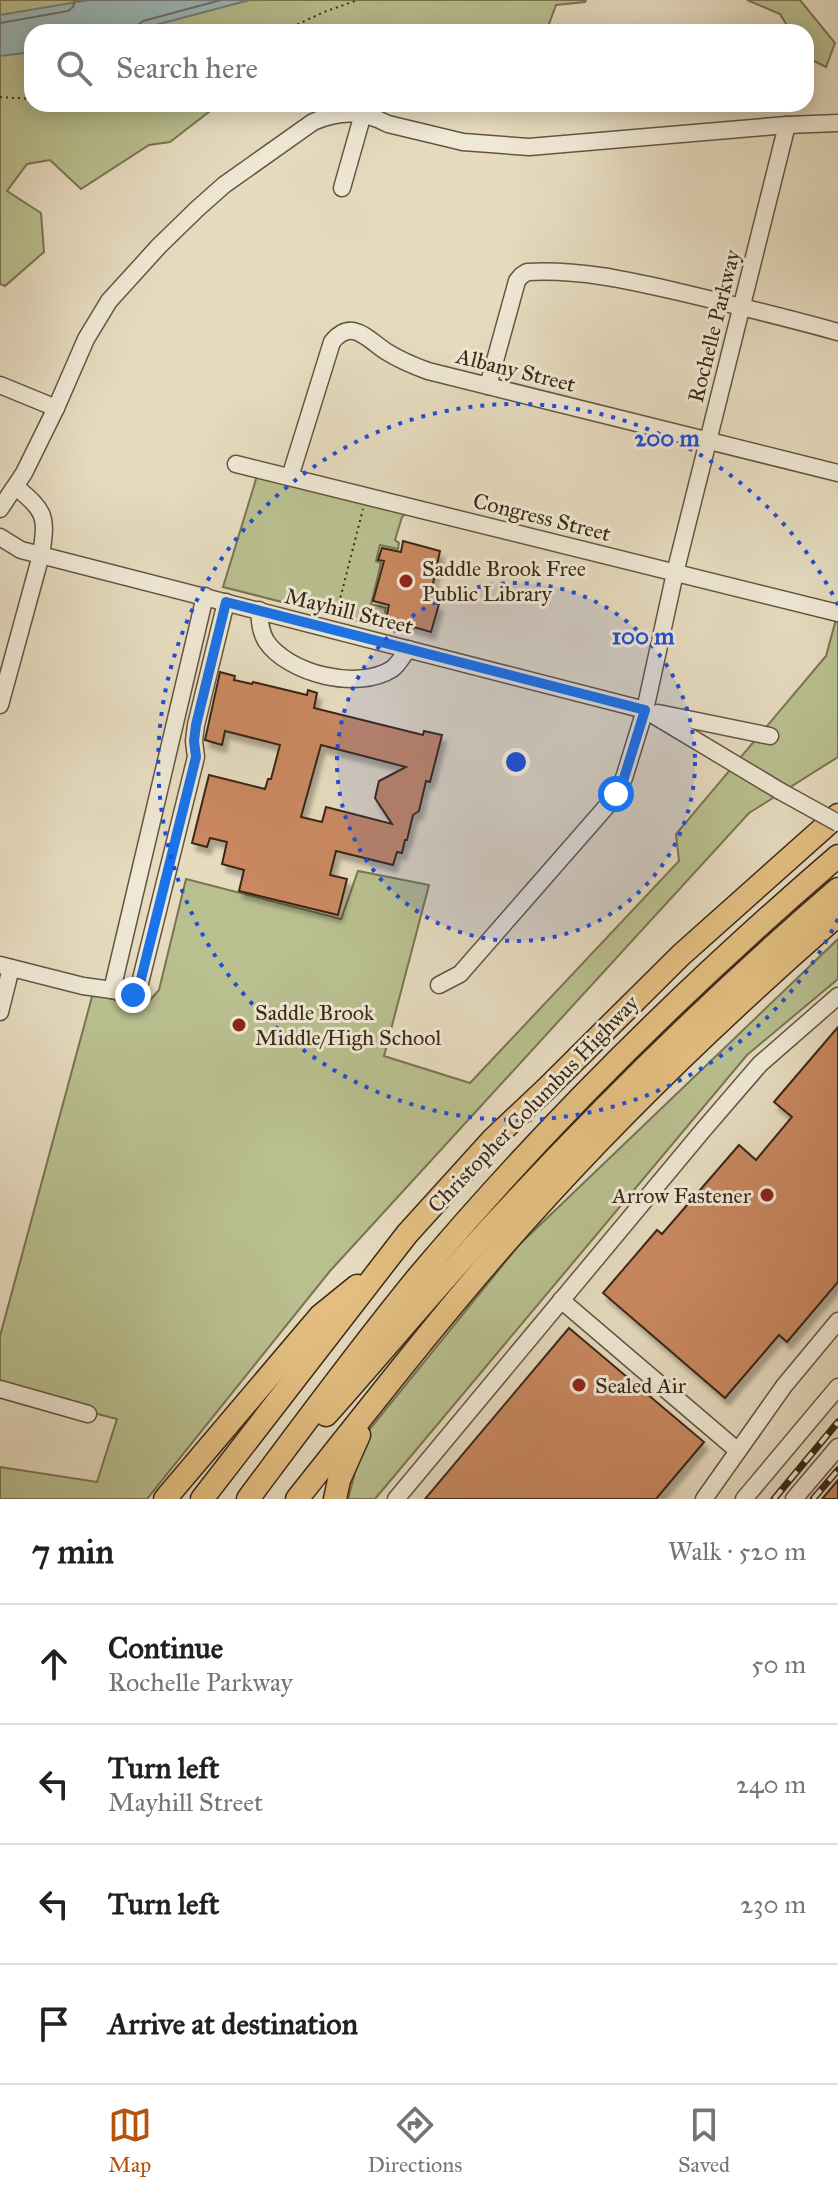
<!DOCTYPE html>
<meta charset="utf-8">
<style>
body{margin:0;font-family:"IM FELL Great Primer",serif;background:#f2f2f2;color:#202124}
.stop{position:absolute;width:24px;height:24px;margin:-18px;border:6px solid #1a73e8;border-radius:50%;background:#fff}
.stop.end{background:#1a73e8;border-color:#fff;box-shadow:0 2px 8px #0008}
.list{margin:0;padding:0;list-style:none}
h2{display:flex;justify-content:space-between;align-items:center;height:104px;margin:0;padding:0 32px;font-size:34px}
h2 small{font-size:26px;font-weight:400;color:#757577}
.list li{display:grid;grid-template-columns:52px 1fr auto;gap:24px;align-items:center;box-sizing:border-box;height:120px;padding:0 32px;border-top:2px solid #e0e0e0}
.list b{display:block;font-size:30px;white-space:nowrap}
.list p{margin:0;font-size:26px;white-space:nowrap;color:#757577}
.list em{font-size:26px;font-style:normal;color:#757577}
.icon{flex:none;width:44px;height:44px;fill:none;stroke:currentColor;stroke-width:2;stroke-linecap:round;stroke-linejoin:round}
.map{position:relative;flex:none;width:838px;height:1499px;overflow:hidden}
.search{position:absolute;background:#fff;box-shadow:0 4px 20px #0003;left:24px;right:24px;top:24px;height:88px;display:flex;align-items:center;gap:20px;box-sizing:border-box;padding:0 28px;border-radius:24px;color:#757577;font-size:30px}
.sheet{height:584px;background:#fff}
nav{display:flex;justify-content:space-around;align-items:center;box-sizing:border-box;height:112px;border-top:2px solid #e0e0e0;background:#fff;font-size:22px;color:#757577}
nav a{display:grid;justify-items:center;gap:4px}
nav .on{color:#b45309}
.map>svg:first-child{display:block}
</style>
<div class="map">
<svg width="838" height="1499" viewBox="0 0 838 1499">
<defs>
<filter id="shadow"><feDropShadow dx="4" dy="7" stdDeviation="2" flood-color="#0004"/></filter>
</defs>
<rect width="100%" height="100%" fill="#e6dbbf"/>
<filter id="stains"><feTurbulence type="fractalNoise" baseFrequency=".0025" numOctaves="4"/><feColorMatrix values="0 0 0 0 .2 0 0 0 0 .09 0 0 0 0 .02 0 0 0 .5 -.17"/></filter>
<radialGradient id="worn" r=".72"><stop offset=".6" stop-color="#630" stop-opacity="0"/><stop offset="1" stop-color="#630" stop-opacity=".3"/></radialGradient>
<g fill="#b9bf8f" stroke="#7a7452" stroke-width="2">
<path d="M0,0H586L585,2L556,5L546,32H32V104H250L249,107L214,108L170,142L149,145L81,189L50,160L27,164L7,191L41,213L44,252L5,286L0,284Z"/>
<path d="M747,0H800L835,43L826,67L806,57V32H791L780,14Z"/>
<path d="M257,476L406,513L402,517L395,540L399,543L398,549L380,545L376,561L381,563L371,604L386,608L383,620L389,622L388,629L223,587Z"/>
<path d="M838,612V757L749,813L330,1271L147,1499H0V1467L97,1482L117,1419L0,1389V1336L93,993L143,1008L159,990L186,879L341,919L358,871L429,885L384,1056L470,1083L679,861L676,834L826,656Z"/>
<path d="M838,939V979L747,1055L375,1499H348L365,1435L519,1245Z"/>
</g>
<path fill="#9ab9bc" stroke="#747f7a" stroke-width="2" d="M89,0H250L129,32H32V52L0,56V15Z"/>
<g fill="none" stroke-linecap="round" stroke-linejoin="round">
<g stroke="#6a7069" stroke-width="2">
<path d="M0,23L68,11L73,7L75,0"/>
<path d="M137,32L138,25L143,21L221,0"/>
</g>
</g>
<g fill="#c98861" stroke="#3a2816" stroke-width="2" fill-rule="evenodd" filter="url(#shadow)">
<path d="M403,541L440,551L429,602L439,604L431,632L386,619L389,605L373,601L384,561L378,560L382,548L401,552Z"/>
<path d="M220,672L235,676L234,680L252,684L253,682L307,695L308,690L317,693L314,708L423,735L424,731L442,735L430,782L426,781L419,811L413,815L407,840H405L402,853L397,852L393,865L336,851L330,875L347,879L338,915L239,891L244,870L222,864L227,842L210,838L207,847L192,843L209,775L265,789L268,779H271L280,745L225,731L222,745L205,740ZM321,745L406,767L379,781L375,798L392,824L326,807L322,822L301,817Z"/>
<path d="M838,1027V1282L787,1342L779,1335L725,1398L603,1293L657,1230L662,1234L739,1145L756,1160L792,1117L774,1102Z"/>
<path d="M569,1328L704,1442L656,1499H425Z"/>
<path d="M838,1480V1499H822Z"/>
</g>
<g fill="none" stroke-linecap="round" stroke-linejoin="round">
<defs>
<g id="minor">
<path d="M342,188L363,114"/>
<path d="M0,385L56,408"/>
<path d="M488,386L517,281L521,276L527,272C578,269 627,280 675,291C730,304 784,317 838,332"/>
<path d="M236,464L838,613"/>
<path d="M290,477L332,342C352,317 368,340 387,352C400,360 414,366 428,371L838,473"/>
<path d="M0,509L24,473L56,408L86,339L109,301L159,246L197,209L224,185L313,122C339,111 362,110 388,124L463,142L529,147L787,125L838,123"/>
<path d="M0,537L21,550L645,710L780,791"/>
<path d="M205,596L112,990L133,995L138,991L196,757L194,741L196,725L226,602"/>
<path d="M259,610C260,621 260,631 266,641C288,674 358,691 392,669C399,664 403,655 408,649"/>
<path d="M0,705L41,555C47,516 46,512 16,487"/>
<path d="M658,713L770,736"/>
<path d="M0,965L83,986L112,990"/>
<path d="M439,985L460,974L613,799L624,778L645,710L675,573L787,125"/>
<path d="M0,1012L11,968"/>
<path d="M561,1300L738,1451"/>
<path d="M0,1389L88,1414"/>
<path d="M396,1499L704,1129L760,1064L838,996"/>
<path d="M704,1499L784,1386L838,1321"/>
<path d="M744,1499L838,1387"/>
<path d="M794,1499L838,1447"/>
</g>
<g id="highway">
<path d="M326,1415C382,1352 437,1286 494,1224C603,1106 717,993 838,889"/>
<path d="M165,1499L320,1316L357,1286"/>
<path d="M202,1499L407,1234L494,1138L546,1089L681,955L838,815"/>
<path d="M248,1499C304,1424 359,1349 418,1277C546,1125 688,985 838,856"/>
<path d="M297,1499C372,1405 445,1310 525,1221C622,1112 728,1011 838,915"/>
<path d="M335,1499L339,1480L359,1435"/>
</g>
</defs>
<use href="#minor" stroke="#655540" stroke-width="19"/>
<use href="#highway" stroke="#3a2816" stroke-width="25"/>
<g stroke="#3a2816" stroke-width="2" stroke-dasharray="2 4" stroke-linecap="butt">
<path d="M281,32L324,12L358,0"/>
<path d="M0,97L32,99"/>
<path d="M336,615L363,509"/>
</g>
<use href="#minor" stroke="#efe8d5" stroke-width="16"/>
<use href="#highway" stroke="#e3be80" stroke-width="22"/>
<defs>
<g id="rail">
<path d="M774,1499L838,1422"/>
<path d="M813,1499L838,1470"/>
</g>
</defs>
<use href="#rail" stroke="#3a2816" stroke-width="7"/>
<use href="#rail" stroke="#efe8d5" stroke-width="4" stroke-dasharray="12" stroke-linecap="butt"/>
<defs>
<path id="minor-bridge" d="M780,791L838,823"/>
</defs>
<use href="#minor-bridge" stroke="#655540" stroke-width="19" stroke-linecap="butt"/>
<use href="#minor-bridge" stroke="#efe8d5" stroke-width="16"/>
</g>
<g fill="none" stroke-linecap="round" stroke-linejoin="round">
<path stroke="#1a73e8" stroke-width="10" d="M133,995L138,991L196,757L194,741L196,725L226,602L645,710L624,778L616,794"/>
</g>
<circle cx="516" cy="762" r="179" fill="#1d4ed8" fill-opacity=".12"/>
<g fill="none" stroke="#1d4ed8" stroke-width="4" stroke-dasharray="4 8">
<circle cx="516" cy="762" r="179"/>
<path d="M838 919A358 358 0 1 1 838 605"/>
</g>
<g fill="#8f2418" stroke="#efe8d5" stroke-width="3">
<circle cx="406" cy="581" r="8"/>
<circle cx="239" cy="1025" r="8"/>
<circle cx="767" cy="1195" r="8"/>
<circle cx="579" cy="1385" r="8"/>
</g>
<g text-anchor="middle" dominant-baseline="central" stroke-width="6" stroke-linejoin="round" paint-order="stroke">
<g font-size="22" fill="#3a2816" stroke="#efe8d5">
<text transform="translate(714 326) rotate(-76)">Rochelle Parkway</text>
<text transform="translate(516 370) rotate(14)">Albany Street</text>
<text transform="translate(542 517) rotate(14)">Congress Street</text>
<text transform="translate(349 611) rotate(14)">Mayhill Street</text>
<text transform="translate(533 1104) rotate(-46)">Christopher Columbus Highway</text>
</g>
<g font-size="22" fill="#3a2816" stroke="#efe8d5" text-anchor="start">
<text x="422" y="568">Saddle Brook Free<tspan x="422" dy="25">Public Library</tspan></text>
<text x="255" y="1012">Saddle Brook<tspan x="255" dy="25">Middle/High School</tspan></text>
<text x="751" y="1195" text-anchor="end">Arrow Fastener</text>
<text x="595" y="1385">Sealed Air</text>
</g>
</g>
<circle cx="516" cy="762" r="12" fill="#1d4ed8" stroke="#efe8d5" stroke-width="4"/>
<g font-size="24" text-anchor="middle" font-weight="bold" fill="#1d4ed8" stroke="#efe8d5" stroke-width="6" stroke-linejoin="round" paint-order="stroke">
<text x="667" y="446">200 m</text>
<text x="643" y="644">100 m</text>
</g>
<rect width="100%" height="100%" filter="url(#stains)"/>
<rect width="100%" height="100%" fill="url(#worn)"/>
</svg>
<div class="stop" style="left:616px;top:794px"></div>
<div class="stop end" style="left:133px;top:995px"></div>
<div class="search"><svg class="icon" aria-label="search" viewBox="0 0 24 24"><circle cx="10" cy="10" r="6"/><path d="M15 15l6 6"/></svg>Search here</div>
</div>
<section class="sheet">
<h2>7 min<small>Walk · 520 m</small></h2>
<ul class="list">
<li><svg class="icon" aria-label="ahead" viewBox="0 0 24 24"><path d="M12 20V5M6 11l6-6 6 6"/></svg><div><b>Continue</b><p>Rochelle Parkway</p></div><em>50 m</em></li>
<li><svg class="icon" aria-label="left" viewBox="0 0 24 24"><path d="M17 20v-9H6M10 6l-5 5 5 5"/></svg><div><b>Turn left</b><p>Mayhill Street</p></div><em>240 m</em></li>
<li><svg class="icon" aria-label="left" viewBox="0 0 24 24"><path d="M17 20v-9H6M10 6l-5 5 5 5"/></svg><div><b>Turn left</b></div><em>230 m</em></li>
<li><svg class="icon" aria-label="arrive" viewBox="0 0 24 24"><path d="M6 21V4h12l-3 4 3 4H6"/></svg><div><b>Arrive at destination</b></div></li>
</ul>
</section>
<nav>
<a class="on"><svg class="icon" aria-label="map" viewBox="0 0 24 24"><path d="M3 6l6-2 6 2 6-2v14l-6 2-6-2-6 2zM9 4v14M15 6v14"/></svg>Map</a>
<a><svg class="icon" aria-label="directions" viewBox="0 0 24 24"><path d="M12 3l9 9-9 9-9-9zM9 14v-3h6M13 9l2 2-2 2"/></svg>Directions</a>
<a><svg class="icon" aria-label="saved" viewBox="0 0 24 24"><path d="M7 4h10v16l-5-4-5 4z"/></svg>Saved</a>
</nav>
